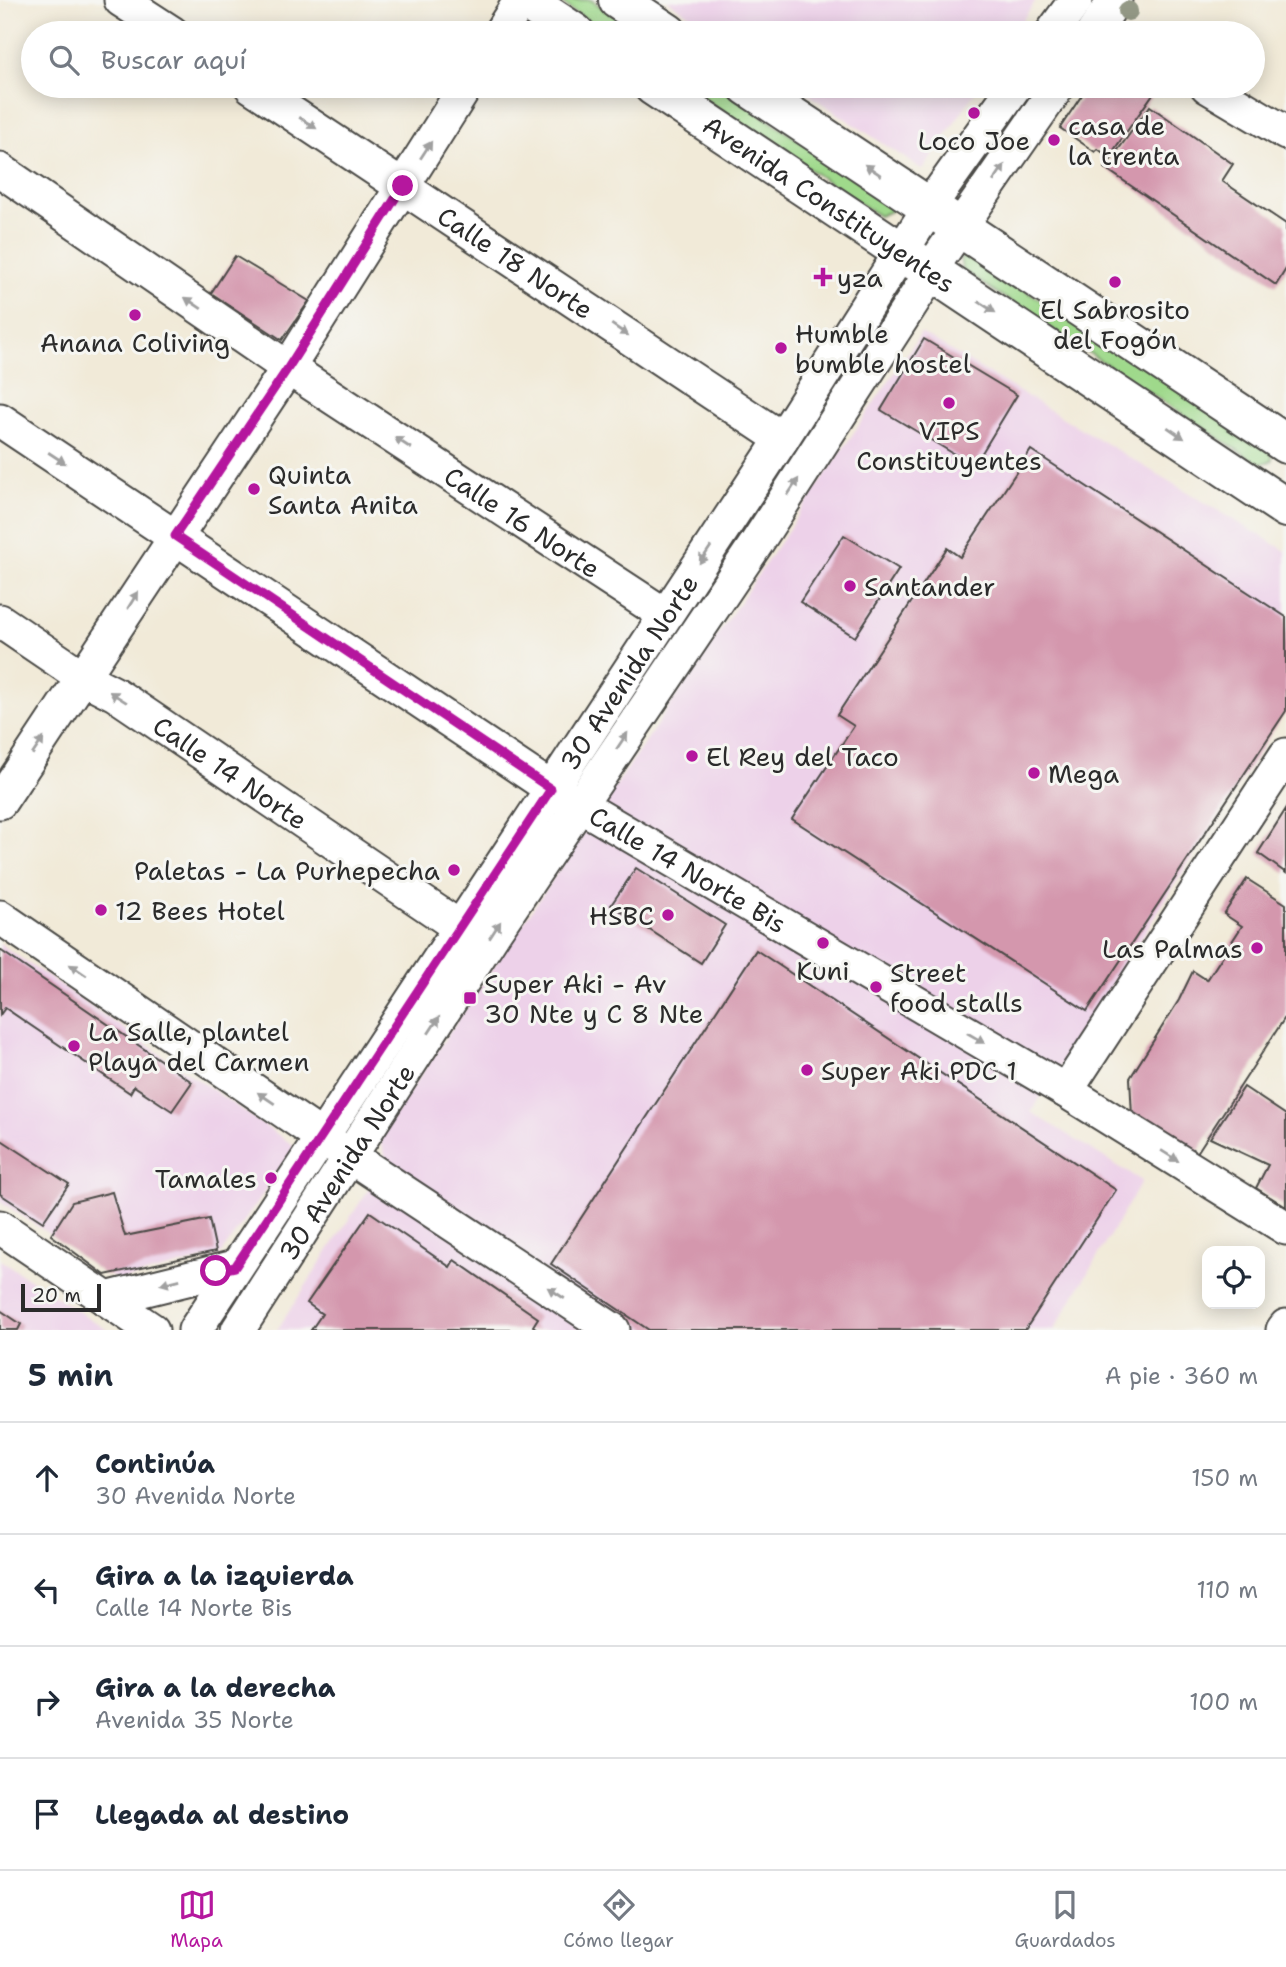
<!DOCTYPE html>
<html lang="es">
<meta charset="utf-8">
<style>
body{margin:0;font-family:"Shantell Sans",sans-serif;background:#f6f6f7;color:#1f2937}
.controls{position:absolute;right:21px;bottom:21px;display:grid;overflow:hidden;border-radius:14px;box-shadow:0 4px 18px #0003}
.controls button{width:63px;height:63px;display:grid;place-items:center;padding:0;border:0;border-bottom:2px solid #e0e1e3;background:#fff;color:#1f2937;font:35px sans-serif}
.scale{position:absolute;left:21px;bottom:18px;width:80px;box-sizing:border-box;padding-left:7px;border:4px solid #2b2b2b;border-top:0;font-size:19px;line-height:24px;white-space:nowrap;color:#2b2b2b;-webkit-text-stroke:5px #f6f6f2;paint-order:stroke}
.stop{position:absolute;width:21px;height:21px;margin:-16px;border:5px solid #b5179e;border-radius:50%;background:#fff}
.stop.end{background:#b5179e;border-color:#fff;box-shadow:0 2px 7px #0008}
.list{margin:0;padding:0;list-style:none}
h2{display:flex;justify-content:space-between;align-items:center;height:91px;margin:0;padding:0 28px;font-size:30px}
h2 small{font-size:23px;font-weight:400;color:#747a83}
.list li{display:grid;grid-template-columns:46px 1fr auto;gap:21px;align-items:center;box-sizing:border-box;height:112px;padding:0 28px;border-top:2px solid #e0e1e3}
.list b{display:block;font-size:26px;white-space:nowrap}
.list p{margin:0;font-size:23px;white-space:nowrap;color:#747a83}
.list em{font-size:23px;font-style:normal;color:#747a83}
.icon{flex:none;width:38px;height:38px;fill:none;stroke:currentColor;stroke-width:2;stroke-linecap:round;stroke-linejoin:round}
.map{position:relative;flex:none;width:1286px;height:1330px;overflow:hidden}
.search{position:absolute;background:#fff;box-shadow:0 4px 18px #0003;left:21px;right:21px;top:21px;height:77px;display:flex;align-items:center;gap:18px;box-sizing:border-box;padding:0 24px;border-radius:38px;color:#747a83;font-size:26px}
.sheet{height:539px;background:#fff}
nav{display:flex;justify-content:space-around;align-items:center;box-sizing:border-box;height:98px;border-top:2px solid #e0e1e3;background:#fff;font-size:19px;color:#747a83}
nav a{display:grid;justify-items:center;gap:4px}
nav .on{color:#b5179e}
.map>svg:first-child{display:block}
</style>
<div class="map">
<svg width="1286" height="1330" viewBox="0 0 1286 1330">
<rect width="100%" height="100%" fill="#f6f6f2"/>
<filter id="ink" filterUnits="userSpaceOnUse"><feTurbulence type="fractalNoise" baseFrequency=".0143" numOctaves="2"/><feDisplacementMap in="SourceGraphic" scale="14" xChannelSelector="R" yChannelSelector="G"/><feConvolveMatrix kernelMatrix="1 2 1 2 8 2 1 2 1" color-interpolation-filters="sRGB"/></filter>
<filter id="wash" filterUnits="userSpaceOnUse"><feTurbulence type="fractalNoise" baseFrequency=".00686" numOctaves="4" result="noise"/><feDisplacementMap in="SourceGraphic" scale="28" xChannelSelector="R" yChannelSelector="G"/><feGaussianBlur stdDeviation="1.57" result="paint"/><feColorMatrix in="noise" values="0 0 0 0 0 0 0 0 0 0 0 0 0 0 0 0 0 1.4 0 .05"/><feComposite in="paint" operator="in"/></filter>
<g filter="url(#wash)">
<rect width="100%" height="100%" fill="#f1ead8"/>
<g fill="#edd1e9">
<path d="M667,0H1036L1014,33H717Z"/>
<path d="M796,86H979L923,170Z"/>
<path d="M921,333L1286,551V710L1031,1112L1142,1181L1054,1330H277L387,1161L379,1137Z"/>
<path d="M0,944L296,1147L220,1255L119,1281L0,1201Z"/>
<path d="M0,1260L107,1330H0Z"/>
</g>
<g fill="#9fd98b" stroke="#65825b" stroke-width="2">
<path d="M557,0H591L640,33H606Z"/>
<path d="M685,86H718L887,200L891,211L879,216Z"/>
<path d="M960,257L976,259L1272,447V461L1259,464L962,270Z"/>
</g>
<g id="blocks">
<g fill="#d497ad">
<path d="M1088,86H1147L1155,91L1109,157L1098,149L1095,152L1060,128Z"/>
<path d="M1150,106L1233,164L1222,181L1286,224V269L1276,285L1105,168Z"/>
<path d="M235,256L309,301L282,340L211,293Z"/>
<path d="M924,339L1017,395L974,466L881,410Z"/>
<path d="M1031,450L1286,617V711L1087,1011L792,819L854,726L837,715L947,548L960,557Z"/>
<path d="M844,535L899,569L855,637L800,602Z"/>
<path d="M1286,809V873L1258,853Z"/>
<path d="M636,868L725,925L701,963L611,905Z"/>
<path d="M1247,879L1286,904V1016L1195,1156L1132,1116L1130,1078L1179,1000L1193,971L1207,980L1242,926L1224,914Z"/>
<path d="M0,950L192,1082L172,1111L134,1086L130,1093L5,1008L0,1015Z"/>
<path d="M756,950L1116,1190L1025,1330H649L551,1264Z"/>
<path d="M1244,1087L1286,1115V1207L1256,1188L1268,1165L1210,1138Z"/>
<path d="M0,1139L69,1184L43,1222L0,1194Z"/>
<path d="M112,1192L125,1236L209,1219L216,1251L105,1275L51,1235L72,1202Z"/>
<path d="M370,1212L450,1267L454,1260L538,1318L533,1326L538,1330H311L322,1314L307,1303Z"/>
<path d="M0,1310L21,1324L18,1330H0Z"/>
</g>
</g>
</g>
<g filter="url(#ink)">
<use href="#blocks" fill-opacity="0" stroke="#494845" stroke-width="2"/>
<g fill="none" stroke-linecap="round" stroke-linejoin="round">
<defs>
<g id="minor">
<path d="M121,0L172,33"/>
<path d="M500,33L521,0"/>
<path d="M1052,33L1076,0"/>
<path d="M1093,33L1115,0"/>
<path id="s1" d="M251,86L782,439"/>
<path d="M1207,86L1286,133"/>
<path id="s2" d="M0,170L288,368L665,615"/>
<path id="s3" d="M0,420L552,789L1066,1091L1286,1228"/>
<path id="s4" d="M0,621L84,678L115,694L459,927"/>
<path d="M0,802L288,368L466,86"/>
<path d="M0,917L351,1157L613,1330"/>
<path d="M1066,1091L1286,755"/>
<path d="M0,1227L152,1330"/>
<path d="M106,1299L235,1267"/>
<path id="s5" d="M195,1330L782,439L938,194L1015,86"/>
<path id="s6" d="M238,1330L495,931L756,544L924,284L931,269L1058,86"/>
<path d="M1283,1330L1286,1326"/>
</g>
<g id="major">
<path d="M525,0L575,33"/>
<path d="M618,0L668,33"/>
<path id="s7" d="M653,86L1286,508"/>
<path d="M747,86L1286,444"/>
</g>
</defs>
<use href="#minor" stroke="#494845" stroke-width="37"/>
<use href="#major" stroke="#494845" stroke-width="42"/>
<use href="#minor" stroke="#fff" stroke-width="33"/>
<use href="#major" stroke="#fff" stroke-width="38"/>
</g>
<circle fill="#949986" cx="1128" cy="11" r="10"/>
<defs><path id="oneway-solid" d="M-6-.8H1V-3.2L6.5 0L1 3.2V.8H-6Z" transform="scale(1.75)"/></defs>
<g fill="#a0a0a0">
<use href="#oneway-solid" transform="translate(308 123) rotate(33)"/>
<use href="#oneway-solid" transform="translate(426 150) rotate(-57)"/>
<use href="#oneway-solid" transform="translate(873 170) rotate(-146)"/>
<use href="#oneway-solid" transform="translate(999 173) rotate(-56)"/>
<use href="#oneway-solid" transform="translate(193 303) rotate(-146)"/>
<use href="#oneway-solid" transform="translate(987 307) rotate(33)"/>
<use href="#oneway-solid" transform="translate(620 330) rotate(34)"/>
<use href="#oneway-solid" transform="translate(1176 433) rotate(34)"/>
<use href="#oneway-solid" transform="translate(403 443) rotate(-147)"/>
<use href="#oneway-solid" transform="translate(57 458) rotate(33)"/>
<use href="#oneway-solid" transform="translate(793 487) rotate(-57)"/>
<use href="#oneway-solid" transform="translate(705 555) rotate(124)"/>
<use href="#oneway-solid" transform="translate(133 600) rotate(-58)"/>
<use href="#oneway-solid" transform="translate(118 697) rotate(-148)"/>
<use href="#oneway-solid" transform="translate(622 741) rotate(-56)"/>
<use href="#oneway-solid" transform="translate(38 746) rotate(-56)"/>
<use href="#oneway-solid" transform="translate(495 930) rotate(-57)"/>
<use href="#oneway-solid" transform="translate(78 970) rotate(-146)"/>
<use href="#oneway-solid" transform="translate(434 1025) rotate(-57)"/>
<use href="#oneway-solid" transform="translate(976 1038) rotate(30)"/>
<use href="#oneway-solid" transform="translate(266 1098) rotate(-146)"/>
<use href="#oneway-solid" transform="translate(1170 1156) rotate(32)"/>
<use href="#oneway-solid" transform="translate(170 1282) rotate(166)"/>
<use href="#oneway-solid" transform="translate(556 1293) rotate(-147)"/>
</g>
</g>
<g fill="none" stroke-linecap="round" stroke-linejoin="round" filter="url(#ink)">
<path stroke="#b5179e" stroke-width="9" d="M216,1271L235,1267L551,789L175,536L288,368L403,186"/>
</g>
<g fill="#b5179e" stroke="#f6f6f2" stroke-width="2.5">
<circle cx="974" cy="113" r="7"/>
<circle cx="1054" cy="140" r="7"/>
<path d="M819.5 266.5h7v7h7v7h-7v7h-7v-7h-7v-7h7z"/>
<circle cx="1115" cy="282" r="7"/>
<circle cx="135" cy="315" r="7"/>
<circle cx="781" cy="348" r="7"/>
<circle cx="949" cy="403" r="7"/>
<circle cx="254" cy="489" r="7"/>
<circle cx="850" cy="586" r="7"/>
<circle cx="692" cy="756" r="7"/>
<circle cx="1034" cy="773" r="7"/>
<circle cx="454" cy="870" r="7"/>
<circle cx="101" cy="910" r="7"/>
<circle cx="668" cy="915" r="7"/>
<circle cx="823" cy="943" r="7"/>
<circle cx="1257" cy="948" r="7"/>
<circle cx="876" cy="987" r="7"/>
<rect x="463" y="991" width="14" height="14" rx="3.5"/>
<circle cx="74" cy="1046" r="7"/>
<circle cx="807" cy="1070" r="7"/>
<circle cx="271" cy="1178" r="7"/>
</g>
<g text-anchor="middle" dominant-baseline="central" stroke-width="6" stroke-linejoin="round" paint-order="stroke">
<g font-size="26" fill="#2b2b2b" stroke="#f6f6f2" text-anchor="start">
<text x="1068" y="125">casa de<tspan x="1068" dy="30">la trenta</tspan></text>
<text x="974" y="140" text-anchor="middle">Loco Joe</text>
<text x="837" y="277">yza</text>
<text x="1115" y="309" text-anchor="middle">El Sabrosito<tspan x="1115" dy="30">del Fogón</tspan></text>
<text x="795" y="333">Humble<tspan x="795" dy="30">bumble hostel</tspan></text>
<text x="135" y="342" text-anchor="middle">Anana Coliving</text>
<text x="949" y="430" text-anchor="middle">VIPS<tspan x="949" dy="30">Constituyentes</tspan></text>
<text x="268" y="474">Quinta<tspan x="268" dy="30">Santa Anita</tspan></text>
<text x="864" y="586">Santander</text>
<text x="706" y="756">El Rey del Taco</text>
<text x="1048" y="773">Mega</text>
<text x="440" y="870" text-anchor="end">Paletas - La Purhepecha</text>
<text x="115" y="910">12 Bees Hotel</text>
<text x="654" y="915" text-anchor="end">HSBC</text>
<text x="1243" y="948" text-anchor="end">Las Palmas</text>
<text x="823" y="970" text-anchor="middle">Kuni</text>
<text x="890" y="972">Street<tspan x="890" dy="30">food stalls</tspan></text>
<text x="484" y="983">Super Aki - Av<tspan x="484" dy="30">30 Nte y C 8 Nte</tspan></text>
<text x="88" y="1031">La Salle, plantel<tspan x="88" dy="30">Playa del Carmen</tspan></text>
<text x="821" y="1070">Super Aki PDC 1</text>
<text x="257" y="1178" text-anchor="end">Tamales</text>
</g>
<g font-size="26" fill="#2b2b2b" stroke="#f6f6f2">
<text stroke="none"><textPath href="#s7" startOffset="212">Avenida Constituyentes</textPath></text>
<text stroke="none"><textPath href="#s1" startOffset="318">Calle 18 Norte</textPath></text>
<text stroke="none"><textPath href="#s2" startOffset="630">Calle 16 Norte</textPath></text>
<text stroke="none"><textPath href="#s5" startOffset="788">30 Avenida Norte</textPath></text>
<text stroke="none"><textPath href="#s4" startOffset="276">Calle 14 Norte</textPath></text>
<text stroke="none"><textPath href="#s3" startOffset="822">Calle 14 Norte Bis</textPath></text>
<text stroke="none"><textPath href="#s6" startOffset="200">30 Avenida Norte</textPath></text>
</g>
</g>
</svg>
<div class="controls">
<button><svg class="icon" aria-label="locate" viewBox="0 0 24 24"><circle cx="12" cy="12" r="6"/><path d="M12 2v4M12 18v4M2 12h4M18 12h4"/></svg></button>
</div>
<div class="scale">20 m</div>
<div class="stop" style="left:216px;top:1271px"></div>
<div class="stop end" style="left:403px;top:186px"></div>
<div class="search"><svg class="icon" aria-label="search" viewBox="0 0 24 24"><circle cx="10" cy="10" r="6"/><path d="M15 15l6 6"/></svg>Buscar aquí</div>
</div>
<section class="sheet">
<h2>5 min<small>A pie · 360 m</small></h2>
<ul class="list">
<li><svg class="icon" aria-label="ahead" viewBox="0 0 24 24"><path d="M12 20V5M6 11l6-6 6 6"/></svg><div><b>Continúa</b><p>30 Avenida Norte</p></div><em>150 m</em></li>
<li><svg class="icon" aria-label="left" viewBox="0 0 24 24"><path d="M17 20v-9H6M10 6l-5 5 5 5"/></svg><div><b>Gira a la izquierda</b><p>Calle 14 Norte Bis</p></div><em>110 m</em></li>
<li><svg class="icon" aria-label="right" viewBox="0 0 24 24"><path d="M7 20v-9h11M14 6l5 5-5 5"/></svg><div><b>Gira a la derecha</b><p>Avenida 35 Norte</p></div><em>100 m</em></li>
<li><svg class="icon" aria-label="arrive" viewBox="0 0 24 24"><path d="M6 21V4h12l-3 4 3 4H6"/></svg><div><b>Llegada al destino</b></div></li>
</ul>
</section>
<nav>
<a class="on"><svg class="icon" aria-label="map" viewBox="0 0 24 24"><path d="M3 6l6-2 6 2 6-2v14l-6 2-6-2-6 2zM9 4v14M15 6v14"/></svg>Mapa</a>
<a><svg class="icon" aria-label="directions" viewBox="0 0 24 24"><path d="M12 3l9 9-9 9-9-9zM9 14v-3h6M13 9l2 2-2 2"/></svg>Cómo llegar</a>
<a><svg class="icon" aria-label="saved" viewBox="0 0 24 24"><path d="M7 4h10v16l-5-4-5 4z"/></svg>Guardados</a>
</nav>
